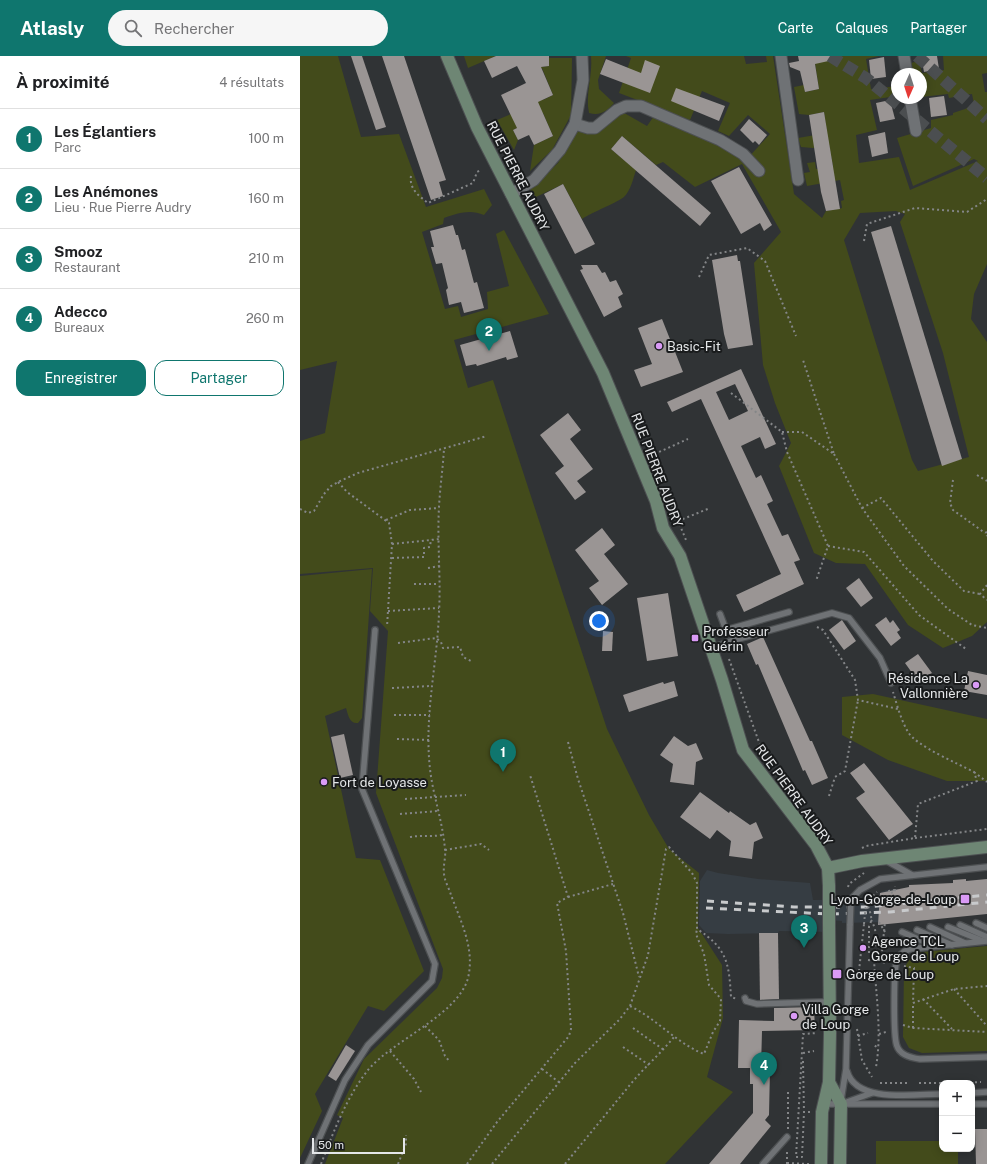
<!DOCTYPE html>
<html lang="fr">
<meta charset="utf-8">
<style>
body{margin:0;font-family:"Public Sans",sans-serif;background:#f6f6f6;color:#202124}
.controls{position:absolute;right:12px;bottom:12px;display:grid;overflow:hidden;border-radius:8px;box-shadow:0 2px 10px #0003}
.controls button{width:36px;height:36px;display:grid;place-items:center;padding:0;border:0;border-bottom:1px solid #e0e0e0;background:#fff;color:#202124;font:20px sans-serif}
.compass{position:absolute;left:591px;top:12px;width:36px;height:36px;border-radius:50%;background:#fff;box-shadow:0 2px 10px #0003;rotate:183deg}
.scale{position:absolute;left:12px;bottom:10px;width:93px;box-sizing:border-box;padding-left:4px;border:2px solid #e5e7e9;border-top:0;font-size:11px;line-height:14px;white-space:nowrap;color:#e5e7e9;-webkit-text-stroke:3px #191b1c;paint-order:stroke}
.you{position:absolute;left:299px;top:565px;width:14px;height:14px;margin:-10px;border:3px solid #fff;border-radius:50%;background:#1a73e8;box-shadow:0 0 0 6px #1a73e833}
.badge{display:grid;place-items:center;width:26px;height:26px;border-radius:50%;background:#0f766e;color:#fff;font-size:13px;font-weight:700}
.pin{position:absolute;translate:-50% -33px;filter:drop-shadow(0 1px 2px #0008)}
.pin::after{content:'';position:absolute;top:21px;width:14px;height:12px;background:inherit;clip-path:polygon(0 0,100% 0,50% 100%)}
.list{margin:0;padding:0;list-style:none}
h2{display:flex;justify-content:space-between;align-items:center;height:52px;margin:0;padding:0 16px;font-size:17px}
h2 small{font-size:13px;font-weight:400;color:#757577}
.list li{display:grid;grid-template-columns:26px 1fr auto;gap:12px;align-items:center;box-sizing:border-box;height:60px;padding:0 16px;border-top:1px solid #e0e0e0}
.list b{display:block;font-size:15px;white-space:nowrap}
.list p{margin:0;font-size:13px;white-space:nowrap;color:#757577}
.list em{font-size:13px;font-style:normal;color:#757577}
.actions{display:flex;gap:8px;padding:12px 16px}
.actions a{flex:1;padding:9px 0;border:1px solid #0f766e;border-radius:12px;text-align:center;font-size:14px;color:#0f766e}
.actions .main{background:#0f766e;color:#fff}
.icon{flex:none;width:22px;height:22px;fill:none;stroke:currentColor;stroke-width:2;stroke-linecap:round;stroke-linejoin:round}
.map{position:relative;flex:none;width:687px;height:1108px;overflow:hidden}
header{display:flex;align-items:center;gap:24px;box-sizing:border-box;height:56px;padding:0 20px;background:#0f766e;color:#fff}
header strong{font-size:19px}
nav{display:flex;gap:22px;margin-inline-start:auto;font-size:14px}
.search{width:280px;height:36px;background:#f6f6f6;display:flex;align-items:center;gap:10px;box-sizing:border-box;padding:0 14px;border-radius:22px;color:#757577;font-size:15px}
main{display:flex}
aside{flex:1;background:#fff}
.map>svg:first-child{display:block}
</style>
<header>
<strong>Atlasly</strong>
<div class="search"><svg class="icon" aria-label="search" viewBox="0 0 24 24"><circle cx="10" cy="10" r="6"/><path d="M15 15l6 6"/></svg>Rechercher</div>
<nav><a>Carte</a><a>Calques</a><a>Partager</a></nav>
</header>
<main>
<aside>
<h2>À proximité<small>4 résultats</small></h2>
<ul class="list">
<li><span class="badge">1</span><div><b>Les Églantiers</b><p>Parc</p></div><em>100 m</em></li>
<li><span class="badge">2</span><div><b>Les Anémones</b><p>Lieu · Rue Pierre Audry</p></div><em>160 m</em></li>
<li><span class="badge">3</span><div><b>Smooz</b><p>Restaurant</p></div><em>210 m</em></li>
<li><span class="badge">4</span><div><b>Adecco</b><p>Bureaux</p></div><em>260 m</em></li>
</ul>
<div class="actions"><a class="main">Enregistrer</a><a>Partager</a></div>
</aside>
<div class="map">
<svg width="687" height="1108" viewBox="0 0 687 1108">
<rect width="100%" height="100%" fill="#303335"/>
<path fill="#363d43" d="M407,814L418,817L458,823L510,827L513,844L574,843L575,841L579,840L581,836L586,834L598,833V836L585,866L542,867V865L529,864L528,876L479,875L478,877L428,878L406,877L399,869L400,825Z"/>
<g fill="#434b1b" fill-rule="evenodd">
<path d="M0,0H38L61,81L99,78L126,151L184,133L192,149L184,159C170,153 158,157 144,162L143,168L122,176L145,253L158,250L161,261L188,253L187,236L209,230L196,178L204,174L249,258L154,284L168,332L193,324L307,673L349,759L369,793L399,817L398,872L422,909L423,962L407,1021L433,1036L365,1108H25L43,1062L37,1059L64,1003L137,932L142,922L143,913L76,737L88,575L70,555L73,512L0,518V385L25,377L37,305L0,314Z"/>
<path d="M164,0H196L168,12Z"/>
<path d="M237,0L242,11L249,10V2H272L271,59L252,94L230,115L234,89L253,80L243,57L224,66L225,68L213,74L218,84L214,94L197,64L234,48L242,41L243,44L253,39L242,12L226,19Z"/>
<path d="M291,0H306L298,24L299,33L314,47C307,55 301,60 289,57C285,38 293,19 291,0Z"/>
<path d="M326,0H444L446,8L467,6L466,0H473L494,138L522,162L526,155L542,152L541,145L544,144L540,124L507,130L504,117L510,116L507,107L515,106L516,113L533,110L529,89L513,92L501,91L498,82L527,77L524,56L509,59L499,58L494,31L504,29L505,36L519,33L514,0H579L566,3L571,33L597,30V40L570,44L577,74L556,79L559,107L599,101L610,134L678,105L674,103L613,130L597,82L631,72V64L653,59V57L665,53L674,48L672,38L649,42L648,38L621,41V18H613L611,7L619,5L622,17L644,14L643,0H687V17L682,18L685,36H687V208L674,238L671,263L687,286V566L672,580L643,592L608,569L565,508L536,507L514,497L479,410L491,387L475,347L463,309L454,207L481,176L442,108L395,131L363,106L356,109L322,80L311,93L336,114C333,123 331,134 324,141C320,145 291,157 282,163L263,128L236,141L230,134L258,107L277,74C299,77 304,72 319,57L326,58L347,70L354,60L416,85L446,104L470,78L448,59L429,80L418,75L430,47L402,35L390,64L319,37L331,2ZM596,155L605,158L600,166L643,297L669,401L618,415L612,404L544,184L560,157Z"/>
<path d="M72,513L62,662L58,667C49,668 48,658 46,652L25,660L56,802L80,804L124,915L84,955L68,950L15,1038L22,1055L0,1102V520Z"/>
<path d="M573,638L687,663V725H647L588,704L542,679V641Z"/>
<path d="M687,890V995L622,997L609,992L603,981L604,915C606,906 612,899 621,896Z"/>
<path d="M576,1085H642V1093H658V1108H576Z"/>
</g>
<g fill="#9a9594" fill-rule="evenodd">
<path d="M51,0H62L86,71L76,74Z"/>
<path d="M82,0H104L146,124L139,126L143,140L131,144Z"/>
<path d="M196,0H249V10L241,11L253,39L238,46L253,80L234,89L229,79L218,84L213,74L217,72L201,39L226,27L217,10L192,22L184,5Z"/>
<path d="M498,0H532L533,4L515,8L519,33L505,36L500,15L490,11L489,7L499,5Z"/>
<path d="M621,0H637L639,13L624,16Z"/>
<path d="M584,1L586,21L571,23L569,4Z"/>
<path d="M306,3L341,17L345,4L360,10L350,37L300,18Z"/>
<path d="M376,32L425,50L419,65L371,45Z"/>
<path d="M644,40L647,59L631,61L629,42Z"/>
<path d="M590,44L595,63L580,66L576,47Z"/>
<path d="M524,56L540,153L526,155L521,136L509,59Z"/>
<path d="M449,63L467,79L459,89L455,85L453,87L440,74Z"/>
<path d="M585,76L588,97L572,101L568,80Z"/>
<path d="M322,80L411,157L400,170L311,93Z"/>
<path d="M439,111L472,169L464,175L460,167L441,178L411,125Z"/>
<path d="M263,128L295,188L275,198L244,138Z"/>
<path d="M153,169L156,179H158L162,194L165,193L174,227L177,226L184,252L164,257L161,246L149,249L146,234L148,232L142,207L136,208L131,191H134L130,175Z"/>
<path d="M591,170L662,403L642,410L571,176Z"/>
<path d="M437,199L438,205H440L453,289L428,293L424,278L412,204Z"/>
<path d="M281,209H297L302,217L305,216L310,226L316,224L323,238L318,241L322,251L304,261L280,214L283,213Z"/>
<path d="M362,263L383,316L341,331L334,314L352,308L338,272Z"/>
<path d="M210,275L218,301L207,304L206,301L177,310L176,308L166,310L160,289Z"/>
<path d="M441,313L476,388L465,393L460,381L441,390L456,422L461,419L473,445L467,448L482,480L488,478L500,504L494,506L504,528L444,556L436,539L481,518L401,343L372,356L367,346ZM435,328L448,355L429,364L416,336Z"/>
<path d="M268,357L281,374L270,383L293,413L277,425L286,436L275,444L255,417L264,410L240,379Z"/>
<path d="M302,472L315,489L304,498L328,528L302,549L289,532L299,525L275,494Z"/>
<path d="M559,522L573,542L561,551L546,532Z"/>
<path d="M368,537L378,600L347,605L337,542Z"/>
<path d="M586,561L590,567L593,564L600,574L597,576L601,582L591,590L575,569Z"/>
<path d="M542,564L556,585L544,594L529,574Z"/>
<path d="M303,575L313,576L312,595H302Z"/>
<path d="M463,581L510,685H512L528,722L512,729L505,714L503,715L458,608L456,609L447,588Z"/>
<path d="M618,598L632,617L630,618L631,620L620,628L605,607Z"/>
<path d="M668,615L687,619V639L664,635Z"/>
<path d="M374,625L378,640L329,656L323,639L363,626L364,628Z"/>
<path d="M44,678L53,719L40,722L31,681Z"/>
<path d="M374,680L388,690L396,687L403,703L396,706L394,729L370,726L373,708L360,699Z"/>
<path d="M564,707L613,768L589,784L556,742L565,736L550,717Z"/>
<path d="M400,736L429,757L430,755L450,769L456,766L463,782L454,786L452,803L429,800L431,785L417,774L410,783L380,761Z"/>
<path d="M666,823V825L687,823V858L578,869L580,837L609,831V829L653,827V824Z"/>
<path d="M459,877H478L479,943L460,944Z"/>
<path d="M514,951L515,974L462,975L461,1012L470,1013L469,1059L465,1064L471,1070L440,1108H409L453,1057V1028H450V1012H438L439,964L474,965V952Z"/>
<path d="M46,989L55,995L36,1025L28,1020Z"/>
<path d="M675,1073H687V1108H676Z"/>
</g>
<g fill="none" stroke-linecap="round" stroke-linejoin="round">
<g stroke="#4b4e50" stroke-width="12" stroke-dasharray="12 6" stroke-linecap="butt">
<path d="M530,0L566,22L687,122"/>
<path d="M617,0L687,63"/>
</g>
<defs>
<g id="lane">
<path d="M420,558L426,574L489,556"/>
<path d="M412,592L431,585L532,557L549,562L580,602L591,627"/>
<path d="M587,805L612,819"/>
<path d="M560,834L580,823L687,811"/>
<path d="M676,867L687,872"/>
<path d="M660,869L687,881"/>
<path d="M630,871L665,887"/>
<path d="M648,871L683,885"/>
<path d="M617,874L652,889"/>
<path d="M602,876L634,890"/>
<path d="M687,885L610,893C603,895 598,901 596,908C594,919 593,981 597,990C600,999 612,1002 620,1003L687,1001"/>
<path d="M445,942L446,945L457,948L523,946"/>
<path d="M547,1015C556,1048 616,1038 642,1038"/>
<path d="M672,1037L687,1036"/>
<path d="M541,1044L546,1013L550,868"/>
<path d="M547,1046L572,1037"/>
<path d="M523,1048H642"/>
<path d="M672,1048H687"/>
<path d="M8,1108L45,1024L68,989L132,925L135,908L62,733L75,574"/>
<path d="M463,1108L487,1081"/>
</g>
<g id="street">
<path d="M481,0L498,124"/>
<path d="M604,0L607,18"/>
<path d="M610,42L616,75"/>
<path d="M275,68L288,72H295L317,54L326,50H341L420,84L443,98L459,115"/>
<path d="M211,138L234,124L260,94L275,68L283,24L282,0"/>
</g>
<g id="secondary">
<path d="M147,0L177,71L303,317L356,445L363,472L380,500L422,624L443,694L516,789L528,812L529,830"/>
<path d="M528,812L562,805L687,791"/>
<path d="M529,1026L541,1048L540,1108"/>
<path d="M521,1108L522,1056L529,1026L530,977L529,868"/>
</g>
</defs>
<use href="#lane" stroke="#4d5052" stroke-width="8"/>
<use href="#street" stroke="#4d5052" stroke-width="13"/>
<use href="#secondary" stroke="#4d5052" stroke-width="14"/>
<g stroke="#848688" stroke-width="2" stroke-dasharray="2 3" stroke-linecap="butt">
<path d="M111,120C109,133 119,140 128,147L173,127L177,116L181,114"/>
<path d="M564,185L567,168L615,152L667,156L687,143"/>
<path d="M399,221L409,199L447,192L465,205L496,280"/>
<path d="M431,337L482,376L487,396L528,490L516,525"/>
<path d="M482,376H502L534,398L503,304"/>
<path d="M534,398L562,452L604,510L648,553L672,569L687,572"/>
<path d="M350,400L388,383"/>
<path d="M677,419L687,425"/>
<path d="M653,424L650,447L653,454L685,477"/>
<path d="M38,426L47,436L89,467L92,488L87,571"/>
<path d="M370,445L386,484"/>
<path d="M562,452L581,442L633,505L664,535L680,538"/>
<path d="M0,453L8,457L14,455L24,438L31,430L40,425L58,417L187,380"/>
<path d="M86,464L110,454L139,452"/>
<path d="M378,465L410,452"/>
<path d="M687,476L685,477L687,480"/>
<path d="M92,488L140,483"/>
<path d="M528,490L564,496L619,559L666,593"/>
<path d="M92,502L124,501V492L130,491L131,483"/>
<path d="M128,512L140,510"/>
<path d="M114,528H139"/>
<path d="M687,529L680,538L687,544"/>
<path d="M88,555L139,552"/>
<path d="M517,571L523,574L555,624L558,644L598,653"/>
<path d="M98,587L136,582L141,586L143,592L160,591L163,601L171,605"/>
<path d="M429,603L464,700"/>
<path d="M92,632L131,630"/>
<path d="M94,659H130"/>
<path d="M97,683L129,684"/>
<path d="M268,686L278,723L323,857L339,921"/>
<path d="M674,716L687,726"/>
<path d="M529,740L535,721L545,715L558,644"/>
<path d="M105,743L166,739"/>
<path d="M100,758L138,755"/>
<path d="M110,781C121,779 131,781 142,779"/>
<path d="M615,782L687,773"/>
<path d="M562,792L566,790L615,782L618,748L677,725L674,716C659,708 616,690 608,676C601,664 597,649 593,636"/>
<path d="M145,794L181,788L189,794"/>
<path d="M548,831L549,828L564,817"/>
<path d="M595,834L589,835V837L595,836V830"/>
<path d="M268,841L313,828"/>
<path d="M566,847L577,836"/>
<path d="M571,864C578,874 577,893 574,904"/>
<path d="M579,866L585,876"/>
<path d="M569,870V897L574,904C576,939 582,977 576,1011"/>
<path d="M508,871L514,870"/>
<path d="M504,887V877H517"/>
<path d="M568,904L587,907"/>
<path d="M581,905L585,866"/>
<path d="M604,910L614,912L613,947"/>
<path d="M559,915L564,868"/>
<path d="M654,933L687,970"/>
<path d="M623,943L652,973"/>
<path d="M330,950C357,963 376,987 404,998L413,976L420,965L421,943L409,929L404,898L396,878L397,873"/>
<path d="M603,969L613,972L687,976"/>
<path d="M125,970L139,984L145,1000L150,1006"/>
<path d="M333,972L364,994"/>
<path d="M613,972V947L654,933L687,930"/>
<path d="M557,973L562,1004L572,1021"/>
<path d="M579,978L586,976"/>
<path d="M558,980L568,977"/>
<path d="M323,991L349,1009"/>
<path d="M575,991L578,987"/>
<path d="M90,995L114,1023L121,1036"/>
<path d="M503,997L514,995"/>
<path d="M503,1005L504,1056"/>
<path d="M242,1013L260,1027"/>
<path d="M580,1027H610"/>
<path d="M619,1027H647"/>
<path d="M650,1027L681,1026"/>
<path d="M510,1056H504L502,1101H496L503,978L517,977"/>
<path d="M488,1073V1036"/>
<path d="M487,1107L509,1108"/>
<path d="M21,1108C34,1075 46,1042 68,1014C93,984 158,959 168,922C175,893 161,866 151,839C149,832 144,824 144,817C143,809 146,801 145,794C143,766 133,740 130,713C124,660 137,609 139,557C141,521 137,486 139,451C140,431 143,412 144,392"/>
<path d="M98,1108L106,1088V1079"/>
<path d="M167,1108L197,1066L269,980L271,973L266,895L257,847L268,841L230,719"/>
<path d="M192,1108L275,1007L319,964L330,950L348,899L366,793L369,791L392,817L397,827V873C427,892 429,907 431,941L437,943"/>
<path d="M265,1108C288,1080 311,1052 334,1024C347,1009 362,996 374,981"/>
<path d="M487,1108V1095"/>
</g>
<use href="#lane" stroke="#6f7275" stroke-width="5.5"/>
<use href="#street" stroke="#6f7275" stroke-width="11"/>
<use href="#secondary" stroke="#6e8674" stroke-width="12"/>
<g stroke="#c8cacc" stroke-width="3" stroke-dasharray="7 7" stroke-linecap="butt">
<path d="M407,845L494,851H567L687,839"/>
<path d="M406,852L528,858L590,856L687,846"/>
</g>
<defs>
<path id="lane-bridge" d="M550,868L551,843L560,834"/>
<path id="secondary-bridge" d="M529,868V830"/>
</defs>
<use href="#lane-bridge" stroke="#4d5052" stroke-width="8" stroke-linecap="butt"/>
<use href="#secondary-bridge" stroke="#4d5052" stroke-width="14" stroke-linecap="butt"/>
<g stroke="#848688" stroke-width="2" stroke-dasharray="2 3" stroke-linecap="butt">
<path d="M565,841C567,851 575,861 569,870"/>
<path d="M564,868L566,848"/>
</g>
<use href="#lane-bridge" stroke="#6f7275" stroke-width="5.5"/>
<use href="#secondary-bridge" stroke="#6e8674" stroke-width="12"/>
</g>
<g fill="#da9af6" stroke="#191b1c" stroke-width="1.5">
<circle cx="359" cy="290" r="4"/>
<rect x="391" y="578" width="8" height="8" rx="2"/>
<circle cx="676" cy="629" r="4"/>
<circle cx="24" cy="726" r="4"/>
<rect x="660" y="838" width="10" height="10" rx="2"/>
<circle cx="563" cy="892" r="4"/>
<rect x="532" y="913" width="10" height="10" rx="2"/>
<circle cx="494" cy="960" r="4"/>
</g>
<g text-anchor="middle" dominant-baseline="central" stroke-width="4" stroke-linejoin="round" paint-order="stroke">
<g font-size="13" fill="#e5e7e9" stroke="#191b1c">
<text transform="translate(218 120) rotate(63)">RUE PIERRE AUDRY</text>
<text transform="translate(357 414) rotate(69)">RUE PIERRE AUDRY</text>
<text transform="translate(494 739) rotate(54)">RUE PIERRE AUDRY</text>
</g>
<g font-size="13" fill="#e5e7e9" stroke="#191b1c" text-anchor="start">
<text x="367" y="290">Basic-Fit</text>
<text x="403" y="575">Professeur<tspan x="403" dy="15">Guérin</tspan></text>
<text x="668" y="622" text-anchor="end">Résidence La<tspan x="668" dy="15">Vallonnière</tspan></text>
<text x="32" y="726">Fort de Loyasse</text>
<text x="656" y="843" text-anchor="end">Lyon-Gorge-de-Loup</text>
<text x="571" y="885">Agence TCL<tspan x="571" dy="15">Gorge de Loup</tspan></text>
<text x="546" y="918">Gorge de Loup</text>
<text x="502" y="953">Villa Gorge<tspan x="502" dy="15">de Loup</tspan></text>
</g>
</g>
</svg>
<div class="controls">
<button>+</button>
<button>−</button>
</div>
<svg class="compass" viewBox="-18 -18 36 36"><path d="M0-13l5 13h-10z" fill="#e53935"/><path d="M0 13l5-13h-10z" fill="#757577"/></svg>
<div class="scale">50 m</div>
<div class="you"></div>
<div class="pin badge" style="left:203px;top:716px">1</div>
<div class="pin badge" style="left:189px;top:295px">2</div>
<div class="pin badge" style="left:504px;top:892px">3</div>
<div class="pin badge" style="left:464px;top:1029px">4</div>
</div>
</main>
